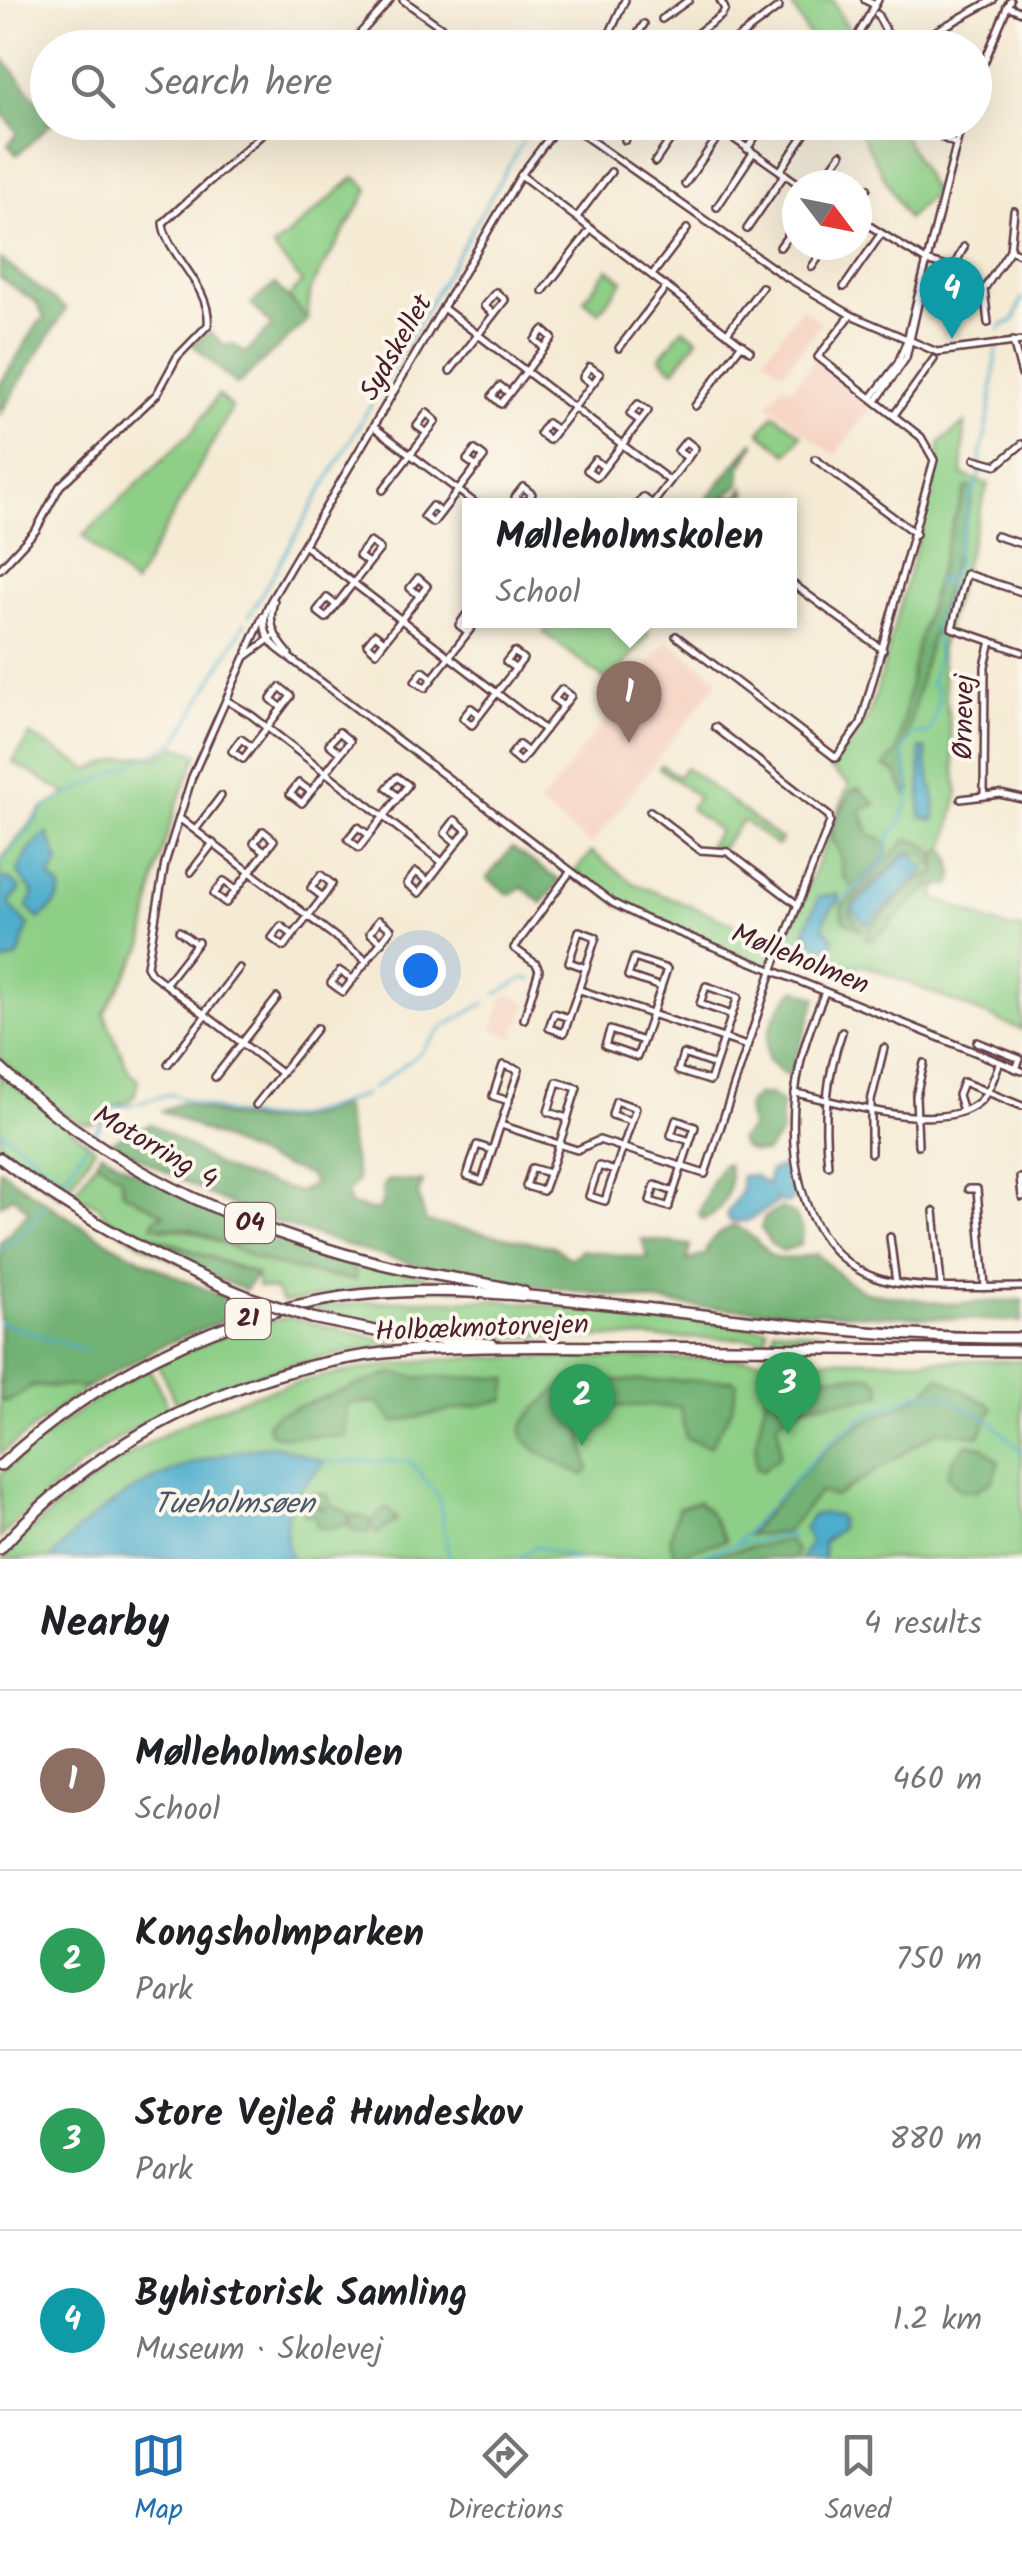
<!DOCTYPE html>
<meta charset="utf-8">
<style>
body{margin:0;font-family:Kalam,sans-serif;background:#f2f2f2;color:#202124}
.compass{position:absolute;left:782px;top:170px;width:90px;height:90px;border-radius:50%;background:#fff;box-shadow:0 10px 40px #0002;rotate:122deg}
.you{position:absolute;left:420px;top:970px;width:35px;height:35px;margin:-25px;border:8px solid #fff;border-radius:50%;background:#1a73e8;box-shadow:0 0 0 15px #1a73e833}
.badge{display:grid;place-items:center;width:65px;height:65px;border-radius:50%;background:#1f6fb2;color:#fff;font-size:32px;font-weight:700}
.pin{position:absolute;translate:-50% -82px;filter:drop-shadow(0 2px 5px #0008)}
.pin::after{content:'';position:absolute;top:52px;width:35px;height:30px;background:inherit;clip-path:polygon(0 0,100% 0,50% 100%)}
.popup{position:absolute;left:462px;top:498px;width:335px;height:130px;box-sizing:border-box;display:grid;place-content:center;border-radius:0px;background:#fff;filter:drop-shadow(0 2px 8px #0005);font-size:32px;white-space:nowrap;color:#757577}
.popup b{font-size:38px;color:#202124}
.popup::after{content:'';position:absolute;left:50%;top:100%;margin-left:-20px;border:20px solid transparent;border-top-color:#fff}
.list{margin:0;padding:0;list-style:none}
h2{display:flex;justify-content:space-between;align-items:center;height:130px;margin:0;padding:0 40px;font-size:42px}
h2 small{font-size:32px;font-weight:400;color:#757577}
.list li{display:grid;grid-template-columns:65px 1fr auto;gap:30px;align-items:center;box-sizing:border-box;height:180px;padding:0 40px;border-top:2px solid #e0e0e0}
.list b{display:block;font-size:38px;white-space:nowrap}
.list p{margin:0;font-size:32px;white-space:nowrap;color:#757577}
.list em{font-size:32px;font-style:normal;color:#757577}
.icon{flex:none;width:55px;height:55px;fill:none;stroke:currentColor;stroke-width:2;stroke-linecap:round;stroke-linejoin:round}
.map{position:relative;flex:none;width:1022px;height:1559px;overflow:hidden}
.search{position:absolute;background:#fff;box-shadow:0 10px 40px #0002;left:30px;right:30px;top:30px;height:110px;display:flex;align-items:center;gap:25px;box-sizing:border-box;padding:0 35px;border-radius:55px;color:#757577;font-size:38px}
.sheet{height:850px;background:#fff}
nav{display:flex;justify-content:space-around;align-items:center;box-sizing:border-box;height:140px;border-top:2px solid #e0e0e0;background:#fff;font-size:28px;color:#757577}
nav a{display:grid;justify-items:center;gap:5px}
nav .on{color:#1f6fb2}
.map>svg:first-child{display:block}
</style>
<div class="map">
<svg width="1022" height="1559" viewBox="0 0 1022 1559">
<rect width="100%" height="100%" fill="#fbf7ec"/>
<filter id="ink" filterUnits="userSpaceOnUse"><feTurbulence type="fractalNoise" baseFrequency=".01" numOctaves="2"/><feDisplacementMap in="SourceGraphic" scale="20" xChannelSelector="R" yChannelSelector="G"/><feConvolveMatrix kernelMatrix="1 2 1 2 8 2 1 2 1" color-interpolation-filters="sRGB"/></filter>
<filter id="wash" filterUnits="userSpaceOnUse"><feTurbulence type="fractalNoise" baseFrequency=".0048" numOctaves="4" result="noise"/><feDisplacementMap in="SourceGraphic" scale="40" xChannelSelector="R" yChannelSelector="G"/><feGaussianBlur stdDeviation="2.25" result="paint"/><feColorMatrix in="noise" values="0 0 0 0 0 0 0 0 0 0 0 0 0 0 0 0 0 1.4 0 .05"/><feComposite in="paint" operator="in"/></filter>
<g filter="url(#wash)">
<rect width="100%" height="100%" fill="#f5ebd5"/>
<g fill="#f5d2c2">
<path d="M934,266L961,279L947,315L926,308Z"/>
<path d="M802,308L821,323L784,372L764,357Z"/>
<path d="M815,358L875,404L835,455L768,404L783,385L792,389Z"/>
<path d="M667,640L719,680L591,845L539,805Z"/>
<path d="M508,994L528,1003L513,1038L493,1029L504,996Z"/>
</g>
<g fill="#8ecf87" stroke="#6c7759" stroke-width="2.5">
<path d="M789,0H833L858,47H815Z"/>
<path d="M855,123H897L934,193L907,219Z"/>
<path d="M355,177L369,189L311,288L307,318L289,297L302,282L273,248Z"/>
<path d="M608,269L623,281L599,312L584,300Z"/>
<path d="M683,328L698,339L674,370L660,358Z"/>
<path d="M218,395L232,408L134,585L83,536L194,430Z"/>
<path d="M774,414L802,435L787,454L760,432Z"/>
<path d="M965,423L962,475L988,484L940,649L958,795L934,898L1008,929L1022,928V1030L867,966H852L787,940L849,784L830,769L867,719L876,693L937,470L940,443Z"/>
<path d="M631,620L649,634L609,683L544,633L554,621Z"/>
<path d="M30,735L90,770L124,758L150,755L153,758L177,746L198,754L177,804L157,869L143,947L104,1013L129,1072L138,1079C134,1102 135,1097 116,1106C105,1111 103,1123 90,1124C68,1126 17,1074 0,1058V861L42,809L67,794L13,762Z"/>
<path d="M662,765L678,777L685,767L781,840L777,846L743,820L722,847L707,848L719,831L690,808L698,797L659,768Z"/>
<path d="M592,852L633,883L779,942L769,967L623,907L575,871Z"/>
<path d="M0,1074L95,1148L62,1198L0,1152Z"/>
<path d="M96,1161L120,1176L123,1192L165,1215L161,1229C199,1226 228,1248 263,1261C292,1271 325,1276 355,1280L354,1261L483,1289L365,1288L284,1303L275,1290L258,1287L256,1274L113,1221L103,1214L99,1206L73,1194Z"/>
<path d="M406,1300H496L767,1328L766,1339L478,1336L365,1324L311,1309L316,1306Z"/>
<path d="M289,1317L401,1344C323,1356 248,1371 177,1405L157,1363L240,1328Z"/>
<path d="M774,1328L863,1338V1341L772,1340Z"/>
<path d="M470,1357L1022,1361V1559H3C26,1532 54,1509 83,1487C204,1394 320,1368 470,1357Z"/>
<path d="M149,1368L170,1409C106,1440 50,1489 0,1538V1475C45,1433 95,1398 149,1368Z"/>
<path d="M32,1386L88,1387L0,1454V1400L8,1402Z"/>
</g>
<g fill="#72b274" stroke="#5e6850" stroke-width="2.5">
<path d="M0,54L47,113L48,122L52,123L17,155L8,145L18,133L0,110Z"/>
<path d="M0,259L66,309L0,414V384L39,322L45,319L36,302L0,278Z"/>
<path d="M275,284L308,320L237,385L192,344L210,332L225,346L233,344L245,353L272,326L251,304Z"/>
<path d="M753,442L755,443L741,467L740,484L724,497L738,496L744,487L747,494C736,509 722,508 708,497Z"/>
<path d="M967,486L973,488L972,498L924,664L903,754L911,791L907,795L896,773L884,766L897,752L916,650L953,522Z"/>
<path d="M858,788L876,804L861,810L869,834L879,837L888,847L887,855L853,888L843,876L839,851L832,838L834,822L852,791Z"/>
<path d="M908,839C923,844 939,846 934,865H929L925,854L907,852L854,901L850,913L862,928L861,931L843,920L841,908Z"/>
<path d="M512,848L560,881L542,903L522,887L510,895L487,878Z"/>
<path d="M942,849L946,850C952,859 956,875 951,885L929,887L873,941L865,938L867,931L916,881L935,873L938,852Z"/>
<path d="M796,989L817,998L790,1074H783L768,1060C763,1033 777,1006 796,989Z"/>
<path d="M757,1095H770L781,1103V1134L765,1153C754,1153 743,1151 739,1140L750,1129L747,1105Z"/>
<path d="M182,1102C240,1124 284,1128 343,1106L357,1181L347,1193L349,1205L378,1211L383,1200L382,1188L388,1180L423,1182L418,1194L426,1222L555,1247L570,1259L582,1250L648,1259L642,1239L690,1245L687,1261L705,1255C708,1238 721,1232 735,1225C780,1250 754,1268 817,1254L845,1280L866,1292L947,1304L1022,1300V1322L696,1307L464,1276L371,1253L265,1219L222,1201L110,1142L151,1124C172,1136 193,1149 213,1163C234,1176 274,1184 298,1192L314,1184L310,1176L264,1159L162,1111Z"/>
<path d="M101,1152C181,1201 265,1233 354,1261L356,1280L293,1269L263,1261L191,1229L152,1226L155,1219L164,1214L123,1192L120,1176L96,1161Z"/>
<path d="M723,1164H727C735,1184 723,1215 702,1220L699,1213L712,1181Z"/>
<path d="M0,1169C76,1228 163,1276 254,1308L163,1345L88,1387L32,1386L8,1402L0,1400V1243L29,1211L13,1196L0,1205Z"/>
<path d="M781,1208L794,1214L803,1231L800,1245L783,1251L771,1244L761,1228L764,1218Z"/>
<path d="M113,1221L256,1275L245,1290C197,1271 149,1251 106,1222Z"/>
<path d="M392,1373L417,1377L508,1378L505,1400L393,1422L378,1402L347,1404L345,1437L278,1436L270,1433L268,1422L277,1414Z"/>
<path d="M769,1376H870L880,1383L882,1394C849,1407 803,1393 778,1423L780,1456L762,1471L756,1469C752,1438 766,1409 769,1376Z"/>
<path d="M939,1377L993,1407L979,1436L938,1431L835,1497L820,1492L785,1533L748,1535C783,1495 814,1453 860,1425C892,1405 911,1410 939,1377Z"/>
<path d="M733,1380L737,1383L732,1408L710,1447L686,1438L680,1407C650,1408 587,1394 584,1437C583,1447 588,1460 589,1469L584,1475C569,1468 518,1448 522,1428C524,1416 557,1390 567,1381Z"/>
<path d="M967,1444L983,1447L999,1462L993,1480L975,1491L960,1490L947,1476L953,1459Z"/>
<path d="M314,1493L328,1495L329,1503L348,1513V1524L329,1529L316,1526V1517L304,1514L307,1507L324,1509V1506L315,1504L311,1498Z"/>
<path d="M698,1501L708,1510L726,1540L675,1556L670,1540L678,1508Z"/>
<path d="M386,1507L397,1520L377,1534L370,1525L368,1533L353,1531L350,1527L352,1515L369,1519L370,1524Z"/>
<path d="M787,1540L797,1551L794,1559H690Z"/>
</g>
<g fill="#4dadcc" stroke="#4c667c" stroke-width="2.5">
<path d="M920,748L926,750C924,775 940,794 934,820L921,817Z"/>
<path d="M48,834L59,862L50,877L61,888C61,900 49,913 39,919L27,908L34,894L18,873C22,858 35,840 48,834Z"/>
<path d="M909,851L926,870L867,925L851,909Z"/>
<path d="M0,879H8L19,887L20,891L10,901L11,907L29,926C22,936 24,947 17,958L0,963Z"/>
<path d="M837,894L841,903H836L826,916L823,928L833,937V946L822,948L811,940L805,930L819,897Z"/>
<path d="M781,1167L789,1175L795,1196L790,1203H781L775,1198L776,1204L747,1221L730,1222L726,1215L741,1191V1176L754,1175L767,1185L770,1171Z"/>
<path d="M275,1445L325,1462C293,1495 277,1511 291,1559H50C108,1492 188,1455 275,1445Z"/>
<path d="M824,1513L837,1515L840,1519V1529L823,1542L824,1559H801C807,1543 816,1549 804,1529L812,1515Z"/>
</g>
<g fill="none" stroke-linecap="round" stroke-linejoin="round">
<g stroke="#4dadcc" stroke-width="2.5">
<path d="M1000,331L1003,325L1014,321L1022,298"/>
<path d="M249,616L534,122"/>
<path d="M0,863L48,805L176,742L245,623"/>
<path d="M841,901L884,861L889,835L899,825L909,799V779L903,755L906,743L916,734H928L931,729L939,698L937,687L931,684L938,658L935,623L951,588L949,585L938,584L937,580L951,577C952,572 955,568 956,563C960,554 955,558 957,548C962,533 965,520 968,505C970,495 977,486 979,476C981,469 979,460 981,453C990,418 993,383 997,346"/>
<path d="M496,994L525,978L532,980"/>
<path d="M372,1089L420,1053L444,1027L485,1003"/>
<path d="M179,1097C257,1127 289,1125 365,1094"/>
<path d="M138,1103L171,1094L176,1096"/>
<path d="M0,1130L64,1179"/>
<path d="M94,1134L114,1107L134,1104"/>
<path d="M58,1187L87,1144"/>
<path d="M0,1249L23,1233L46,1204"/>
<path d="M0,1322L86,1351"/>
<path d="M325,1462H340"/>
<path d="M343,1462L410,1461L439,1498L449,1559"/>
<path d="M773,1503L832,1440L869,1414L923,1392L941,1395L990,1421L1022,1452"/>
<path d="M737,1544L788,1535L793,1539"/>
<path d="M518,1559L536,1546L576,1559"/>
<path d="M689,1559L736,1544L768,1508"/>
</g>
</g>
</g>
<g filter="url(#ink)">
<g fill="none" stroke-linecap="round" stroke-linejoin="round">
<defs>
<g id="minor">
<path d="M403,0L470,48"/>
<path d="M865,0L875,5"/>
<path d="M1007,6L1022,12"/>
<path d="M877,14L895,48"/>
<path d="M662,19L689,0"/>
<path d="M859,33L878,0"/>
<path d="M347,48L390,0"/>
<path d="M603,48L625,0"/>
<path d="M629,48L644,24"/>
<path d="M677,48L722,15L725,9L720,0"/>
<path d="M725,48L779,7"/>
<path d="M789,48L798,41"/>
<path d="M905,48L993,0"/>
<path d="M974,87L1010,0"/>
<path d="M710,122L800,185"/>
<path d="M935,122L943,138L956,144"/>
<path d="M569,125L783,275L851,315L937,352L1022,341"/>
<path d="M558,126L521,175L270,602C261,620 263,636 278,649L613,903L645,919L1022,1071"/>
<path d="M625,140L637,122"/>
<path d="M747,149L765,122"/>
<path d="M655,162L682,122"/>
<path d="M780,171L806,132"/>
<path d="M521,175L750,351"/>
<path d="M685,184L722,131"/>
<path d="M819,185L841,154"/>
<path d="M857,202L867,188"/>
<path d="M717,207L753,153"/>
<path d="M577,217L611,172"/>
<path d="M857,218L926,261L947,267L984,289L988,323"/>
<path d="M747,229L785,174"/>
<path d="M780,247L797,223"/>
<path d="M1010,250L1014,211"/>
<path d="M812,267L827,245"/>
<path d="M952,270L964,247"/>
<path d="M652,275L687,229"/>
<path d="M844,287L881,234"/>
<path d="M984,289L1010,250L1022,255"/>
<path d="M543,291L591,229"/>
<path d="M443,308L670,481"/>
<path d="M727,333L762,287"/>
<path d="M1013,341L1022,375"/>
<path d="M619,348L666,287"/>
<path d="M450,371L491,318L505,300L496,292L484,306L494,314"/>
<path d="M509,393L500,386L492,396L501,404L552,338L543,330L535,340L544,348"/>
<path d="M872,397L898,363L907,340L962,122"/>
<path d="M876,401L906,358L922,286"/>
<path d="M695,406L742,344"/>
<path d="M894,415L934,359"/>
<path d="M374,427L479,506"/>
<path d="M557,430L547,423L540,433L549,440L600,374L590,367L583,377L592,384"/>
<path d="M815,459L916,534"/>
<path d="M975,459L997,465L1022,444"/>
<path d="M604,467L595,460L587,470L597,477L648,411L638,404L630,414L640,421"/>
<path d="M383,490L436,421L427,413L417,426L427,433"/>
<path d="M523,506L532,494L523,487L515,497L524,504"/>
<path d="M636,506L643,497L652,504"/>
<path d="M651,506L695,448L686,441L678,451L688,458"/>
<path d="M441,513L432,506L424,516L433,523L484,457L475,450L467,460L477,467"/>
<path d="M996,536L1022,544"/>
<path d="M305,546L545,730"/>
<path d="M0,569L36,530L60,486L157,394L177,357L208,325C212,287 165,252 163,223L276,122"/>
<path d="M789,581L883,650"/>
<path d="M1022,592L966,574L952,628L1022,652"/>
<path d="M274,601C267,623 274,637 289,654"/>
<path d="M336,605L327,598L317,611L326,618L380,549L370,542L359,556L368,563"/>
<path d="M468,632L459,625L466,615L469,617"/>
<path d="M275,635L245,657L192,777L165,863L147,966L151,973L281,1073"/>
<path d="M676,636L836,758L861,723L934,460L921,437L818,357L851,315"/>
<path d="M384,641L375,634L367,644L376,652L427,586L418,578L410,588L420,596"/>
<path d="M247,652L263,616"/>
<path d="M432,678L423,671L415,681L425,688L476,622L473,620"/>
<path d="M226,700L251,715L442,862"/>
<path d="M480,715L471,708L463,718L472,725L523,659L514,652L506,662L516,669"/>
<path d="M252,747L241,739L232,751L243,759L291,696L280,687L271,699L282,708"/>
<path d="M528,752L519,745L511,755L520,762L571,696L562,689L554,699L563,706"/>
<path d="M310,791L299,783L290,794L302,803L350,741L339,732L329,744L340,753"/>
<path d="M984,794L985,666L991,641"/>
<path d="M961,799L1000,794L1022,799"/>
<path d="M650,811L700,850L728,852L798,905"/>
<path d="M179,818L367,961"/>
<path d="M196,829L221,796"/>
<path d="M369,835L358,827L348,839L359,848L408,785L397,777L387,788L399,797"/>
<path d="M191,872L213,843"/>
<path d="M428,881L416,872L407,884L419,893L467,830L455,820L445,833L457,843"/>
<path d="M236,890L226,903L214,894L224,881L236,890L274,840L263,831L254,843L265,851"/>
<path d="M179,931L196,944"/>
<path d="M293,935L281,926L272,938L284,947L323,897L311,888L321,875L332,884L323,897"/>
<path d="M353,980L340,971L331,983L343,992L391,929L379,920L370,933L382,942"/>
<path d="M166,983L198,942"/>
<path d="M580,990L747,1046"/>
<path d="M825,992C815,1016 805,1039 800,1065C783,1139 795,1248 876,1278C913,1291 982,1287 1022,1287"/>
<path d="M204,1014L239,968"/>
<path d="M569,1018L564,1033L549,1028L554,1013L569,1018L579,989L580,985L596,937L579,931L569,962L586,968"/>
<path d="M524,1019L539,970L536,964L514,948L570,872"/>
<path d="M643,1041L610,1030L605,1046L637,1057L644,1038C650,1021 655,1005 661,988V987L667,969L634,958L628,976L661,987"/>
<path d="M977,1042L1020,1059L1016,1069"/>
<path d="M168,1064L206,1015"/>
<path d="M715,1065L683,1054L678,1071L710,1081L724,1038C729,1024 733,1010 738,997L706,986L700,1004L732,1015"/>
<path d="M215,1077L277,998"/>
<path d="M795,1093C841,1102 939,1135 978,1103C990,1093 994,1076 1000,1062"/>
<path d="M256,1105L317,1028"/>
<path d="M963,1111L958,1095L963,1082L1022,1106"/>
<path d="M501,1125L577,1150L599,1140L705,1174L772,971L830,822L829,816L715,727"/>
<path d="M918,1145L916,1096L924,1063"/>
<path d="M492,1150L477,1145L467,1176L482,1181L517,1075L519,1070L503,1065L493,1096L509,1101"/>
<path d="M871,1153V1101L884,1048"/>
<path d="M828,1165C823,1118 826,1077 842,1032"/>
<path d="M615,1171L599,1166L589,1196L605,1201C608,1191 611,1181 615,1171L636,1108L616,1101L612,1115L631,1121"/>
<path d="M549,1173L532,1168L526,1186L543,1191L551,1169L566,1124C569,1112 573,1100 577,1088L557,1082L548,1112L567,1118"/>
<path d="M1020,1178L1022,1197"/>
<path d="M968,1189H977L985,1287"/>
<path d="M674,1192L655,1185L650,1201L669,1207V1205C678,1179 686,1153 695,1127L676,1120L671,1135L690,1141"/>
<path d="M934,1211L941,1285"/>
<path d="M890,1237L896,1283"/>
</g>
<g id="highway">
<path d="M0,1068C107,1168 241,1229 382,1264C429,1276 478,1280 524,1292"/>
<path d="M0,1158C77,1217 161,1262 251,1298"/>
<path d="M312,1318L395,1335L492,1344"/>
<path d="M0,1466C94,1379 214,1316 342,1297C441,1283 545,1297 644,1308C769,1323 896,1339 1022,1338"/>
<path d="M0,1549C96,1439 239,1370 384,1353C470,1344 556,1347 642,1347C769,1348 895,1350 1022,1351"/>
</g>
</defs>
<use href="#minor" stroke="#643e44" stroke-width="10"/>
<use href="#highway" stroke="#643e44" stroke-width="14"/>
<use href="#minor" stroke="#fff" stroke-width="5"/>
<use href="#highway" stroke="#fff" stroke-width="9"/>
<defs>
<path id="highway-bridge" d="M251,1298L312,1318"/>
</defs>
<use href="#highway-bridge" stroke="#643e44" stroke-width="14" stroke-linecap="butt"/>
<use href="#highway-bridge" stroke="#fff" stroke-width="9"/>
</g>
</g>
<g text-anchor="middle" dominant-baseline="central" stroke-width="8" stroke-linejoin="round" paint-order="stroke">
<g fill="#fbf7ec" stroke="#7f6065" stroke-width="2.5">
<rect x="225" y="1203" width="50" height="40" rx="8"/>
<rect x="225.5" y="1299" width="45" height="40" rx="8"/>
</g>
<g font-size="25" font-weight="bold" fill="#4a1f2b">
<text x="250" y="1223">O4</text>
<text x="248" y="1319">21</text>
</g>
<g font-size="28" fill="#4a1f2b" stroke="#fbf7ec">
<text transform="translate(397 348) rotate(-60)">Sydskellet</text>
<text transform="translate(965 717) rotate(-89)">Ørnevej</text>
<text transform="translate(800 960) rotate(22)">Mølleholmen</text>
<text transform="translate(155 1148) rotate(30)">Motorring 4</text>
<text transform="translate(482 1329) rotate(-2)">Holbækmotorvejen</text>
</g>
<g font-size="30" font-style="italic" fill="#4b586b" stroke="#fbf7ec">
<text x="234" y="1505">Tueholmsøen</text>
</g>
</g>
</svg>
<svg class="compass" viewBox="-18 -18 36 36"><path d="M0-13l5 13h-10z" fill="#e53935"/><path d="M0 13l5-13h-10z" fill="#757577"/></svg>
<div class="you"></div>
<div class="pin badge" style="left:629px;top:743px;background:#8d6e63">1</div>
<div class="popup"><b>Mølleholmskolen</b>School</div>
<div class="pin badge" style="left:582px;top:1446px;background:#2e9e5b">2</div>
<div class="pin badge" style="left:788px;top:1434px;background:#2e9e5b">3</div>
<div class="pin badge" style="left:952px;top:339px;background:#0f9aa8">4</div>
<div class="search"><svg class="icon" aria-label="search" viewBox="0 0 24 24"><circle cx="10" cy="10" r="6"/><path d="M15 15l6 6"/></svg>Search here</div>
</div>
<section class="sheet">
<h2>Nearby<small>4 results</small></h2>
<ul class="list">
<li><span class="badge" style="background:#8d6e63">1</span><div><b>Mølleholmskolen</b><p>School</p></div><em>460 m</em></li>
<li><span class="badge" style="background:#2e9e5b">2</span><div><b>Kongsholmparken</b><p>Park</p></div><em>750 m</em></li>
<li><span class="badge" style="background:#2e9e5b">3</span><div><b>Store Vejleå Hundeskov</b><p>Park</p></div><em>880 m</em></li>
<li><span class="badge" style="background:#0f9aa8">4</span><div><b>Byhistorisk Samling</b><p>Museum · Skolevej</p></div><em>1.2 km</em></li>
</ul>
</section>
<nav>
<a class="on"><svg class="icon" aria-label="map" viewBox="0 0 24 24"><path d="M3 6l6-2 6 2 6-2v14l-6 2-6-2-6 2zM9 4v14M15 6v14"/></svg>Map</a>
<a><svg class="icon" aria-label="directions" viewBox="0 0 24 24"><path d="M12 3l9 9-9 9-9-9zM9 14v-3h6M13 9l2 2-2 2"/></svg>Directions</a>
<a><svg class="icon" aria-label="saved" viewBox="0 0 24 24"><path d="M7 4h10v16l-5-4-5 4z"/></svg>Saved</a>
</nav>
